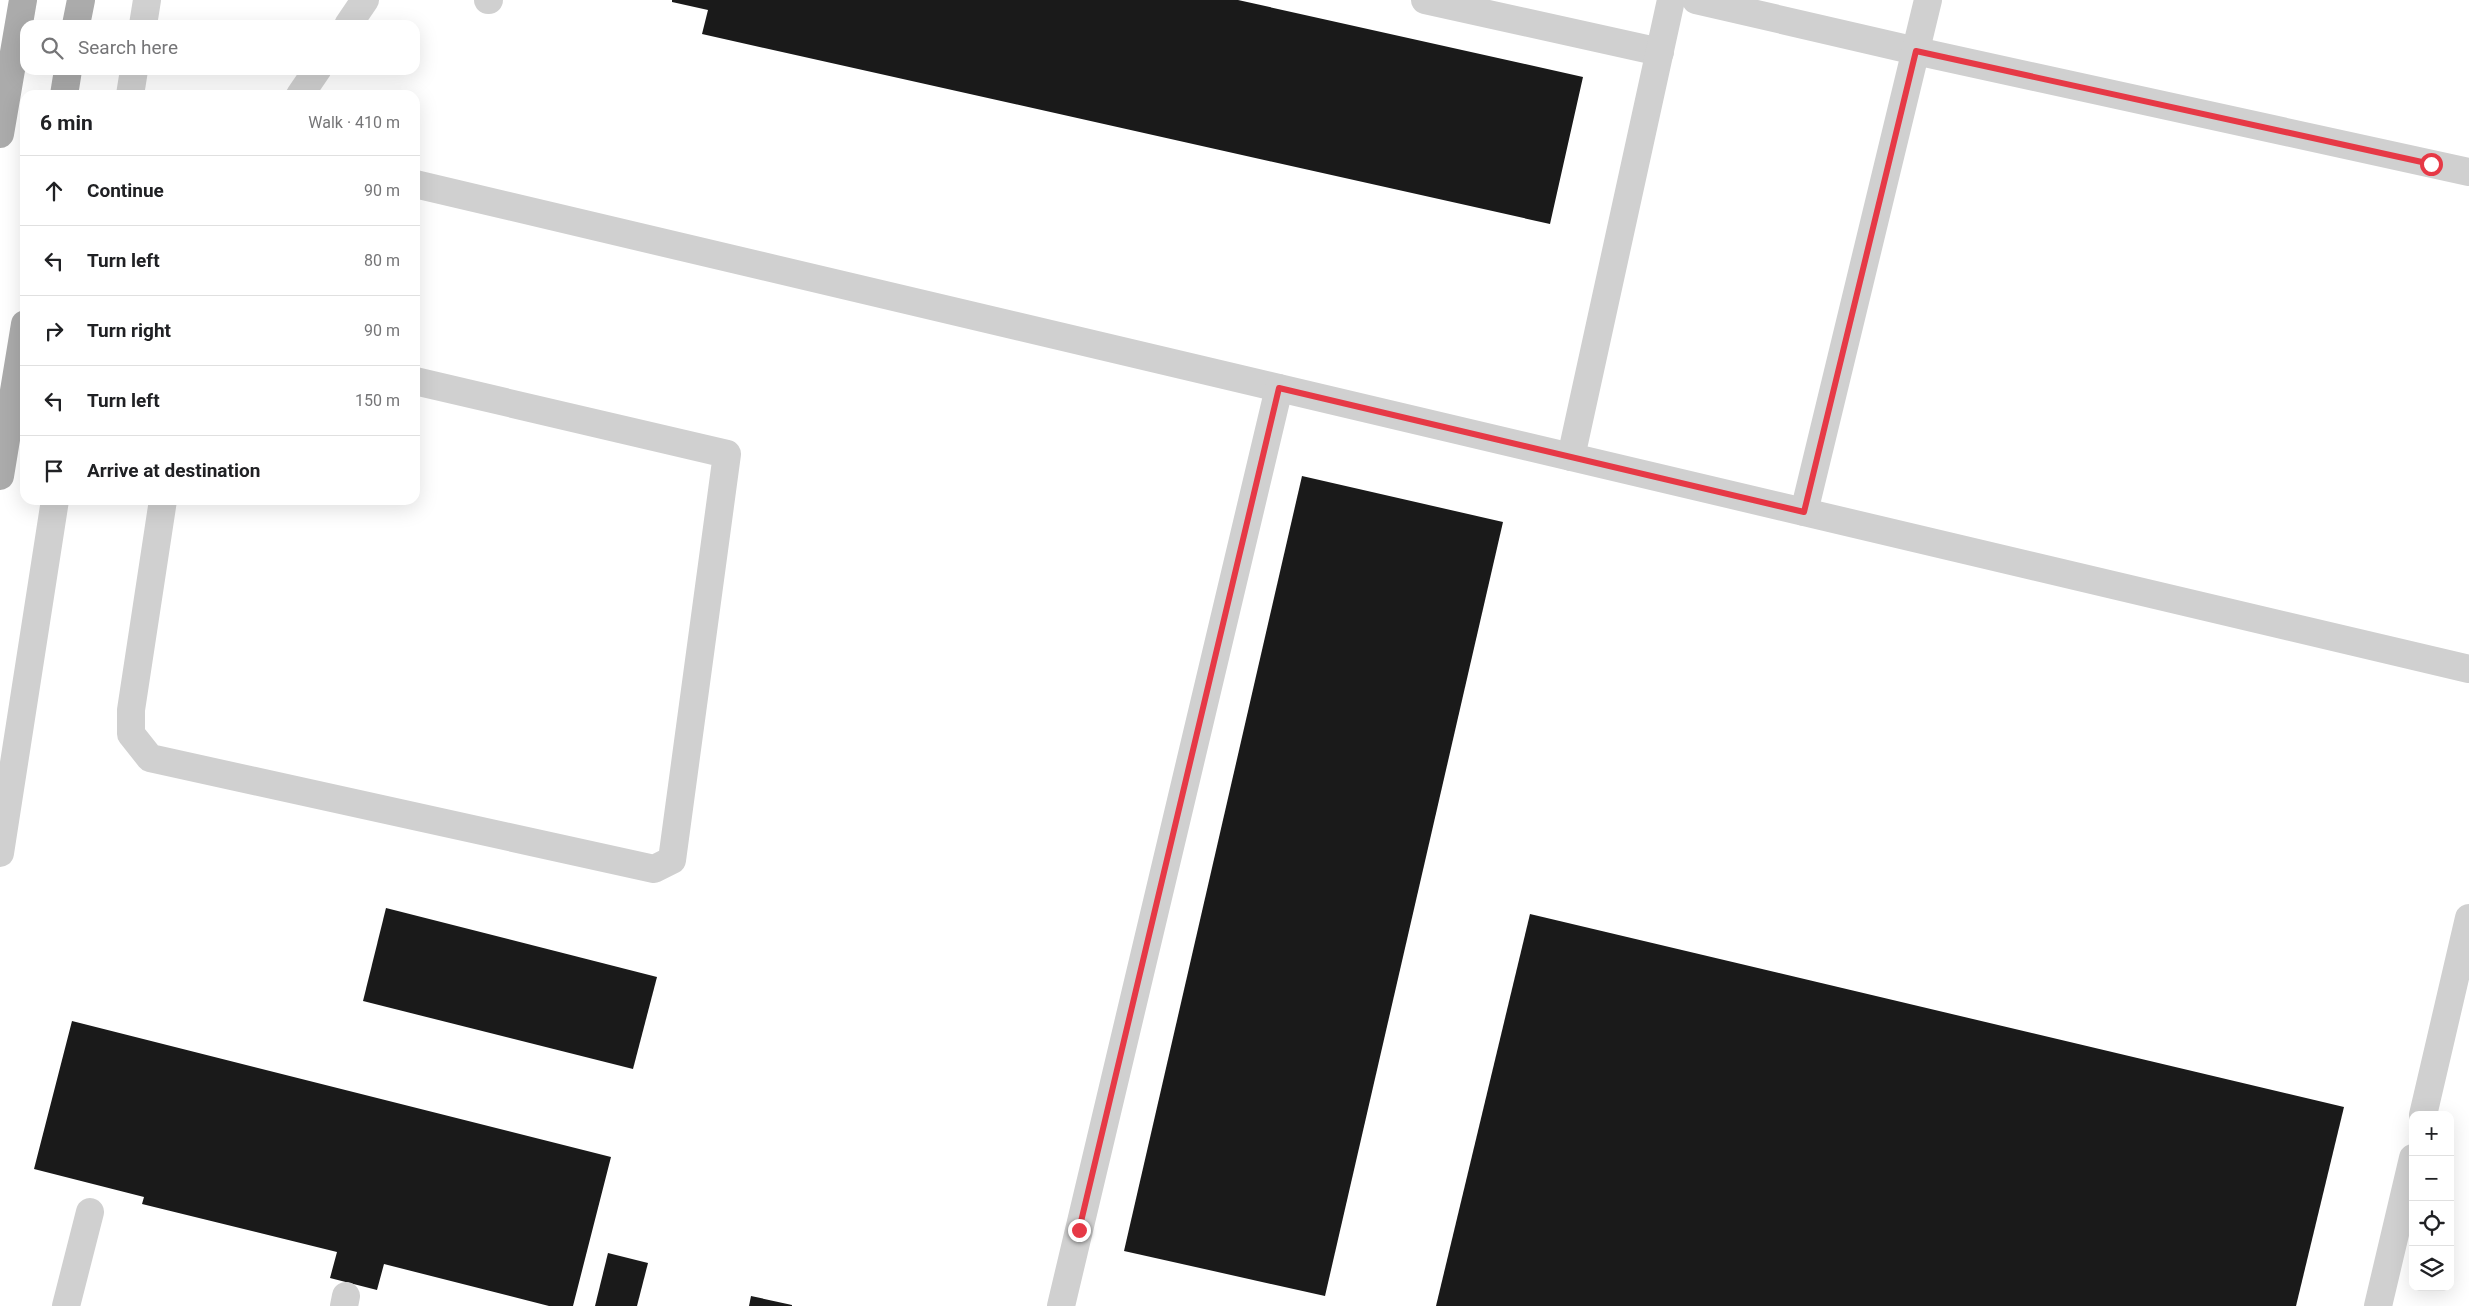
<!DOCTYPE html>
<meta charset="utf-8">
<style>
body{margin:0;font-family:Roboto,sans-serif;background:#f2f2f2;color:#202124}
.controls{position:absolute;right:15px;bottom:15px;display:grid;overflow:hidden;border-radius:10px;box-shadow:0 5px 20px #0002}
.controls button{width:45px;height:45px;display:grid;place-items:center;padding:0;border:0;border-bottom:1px solid #e0e0e0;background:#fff;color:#202124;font:25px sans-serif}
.stop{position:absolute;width:15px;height:15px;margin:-11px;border:4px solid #e63946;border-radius:50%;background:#fff}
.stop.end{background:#e63946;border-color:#fff;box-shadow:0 1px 5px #0008}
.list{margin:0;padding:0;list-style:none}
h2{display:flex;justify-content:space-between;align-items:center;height:65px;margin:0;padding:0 20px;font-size:21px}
h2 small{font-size:16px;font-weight:400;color:#757577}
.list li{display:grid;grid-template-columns:32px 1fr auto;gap:15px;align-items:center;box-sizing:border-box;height:70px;padding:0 20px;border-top:1px solid #e0e0e0}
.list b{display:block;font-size:19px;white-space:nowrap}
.list em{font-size:16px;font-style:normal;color:#757577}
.icon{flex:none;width:28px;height:28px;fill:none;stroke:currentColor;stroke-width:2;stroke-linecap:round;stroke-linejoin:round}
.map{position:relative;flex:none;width:2469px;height:1306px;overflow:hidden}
.search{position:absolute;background:#fff;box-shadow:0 5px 20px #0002;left:20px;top:20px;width:400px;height:55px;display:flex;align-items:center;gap:12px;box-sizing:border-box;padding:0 18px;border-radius:15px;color:#757577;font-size:19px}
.panel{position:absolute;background:#fff;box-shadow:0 5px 20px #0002;left:20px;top:90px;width:400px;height:415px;border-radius:15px}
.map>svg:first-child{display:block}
</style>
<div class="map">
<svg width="2469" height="1306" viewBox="0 0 2469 1306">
<rect width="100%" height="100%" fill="#fff"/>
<g fill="#1a1a1a">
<path d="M672,0H1238L1583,77L1550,224L702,34L708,10L672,2Z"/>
<path d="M1302,476L1503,522L1325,1296L1124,1251Z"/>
<path d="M386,908L657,977L633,1069L363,1001Z"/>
<path d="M1530,914L2344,1107L2296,1306H1436Z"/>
<path d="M72,1021L611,1157L573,1306H549L384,1264L377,1290L330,1278L337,1252L142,1204L144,1197L34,1169Z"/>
<path d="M608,1253L648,1263L637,1306H595Z"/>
<path d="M751,1296L792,1305V1306H749Z"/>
</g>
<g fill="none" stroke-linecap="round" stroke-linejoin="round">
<g stroke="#d0d0d0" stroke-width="28">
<path d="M488,0H489"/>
<path d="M1425,0L1660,52"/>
<path d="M1696,0L1916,51L2469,172"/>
<path d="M143,25L147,0"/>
<path d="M348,25L365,0"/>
<path d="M130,95L134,70"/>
<path d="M300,95L317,70"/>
<path d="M415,184L2469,669"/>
<path d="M1571,457L1671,0"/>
<path d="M163,500L131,710V734L150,758L654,869L672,860L727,454L415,381"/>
<path d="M1804,512L1928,0"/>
<path d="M0,853L55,500"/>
<path d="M2423,1115L2469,918"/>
<path d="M66,1306L90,1212"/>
<path d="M344,1306L346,1296"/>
<path d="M1061,1306L1279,388"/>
<path d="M2378,1306L2413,1158"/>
</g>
<g stroke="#ababab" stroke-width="28">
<path d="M76,25L81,0"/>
<path d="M64,95L68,70"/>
<path d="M0,134L23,0"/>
<path d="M0,476L25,324"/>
</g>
</g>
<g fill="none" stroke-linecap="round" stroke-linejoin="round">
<path stroke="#e63946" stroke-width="6" d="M1079,1230L1279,388L1804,512L1916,51L2431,164"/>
</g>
</svg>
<div class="controls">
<button>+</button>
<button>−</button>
<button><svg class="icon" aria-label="locate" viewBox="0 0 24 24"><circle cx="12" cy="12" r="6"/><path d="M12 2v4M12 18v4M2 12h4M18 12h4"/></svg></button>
<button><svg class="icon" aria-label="layers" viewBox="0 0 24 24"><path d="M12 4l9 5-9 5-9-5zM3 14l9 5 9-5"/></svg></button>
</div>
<div class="stop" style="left:2431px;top:164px"></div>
<div class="stop end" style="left:1079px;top:1230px"></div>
<div class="search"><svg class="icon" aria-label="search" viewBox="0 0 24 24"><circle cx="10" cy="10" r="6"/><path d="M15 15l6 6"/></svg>Search here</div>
<section class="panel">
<h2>6 min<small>Walk · 410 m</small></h2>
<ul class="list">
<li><svg class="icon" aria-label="ahead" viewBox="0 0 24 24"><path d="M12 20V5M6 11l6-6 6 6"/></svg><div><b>Continue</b></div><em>90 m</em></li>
<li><svg class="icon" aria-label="left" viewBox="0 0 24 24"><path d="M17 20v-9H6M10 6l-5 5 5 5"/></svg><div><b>Turn left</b></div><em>80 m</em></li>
<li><svg class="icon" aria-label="right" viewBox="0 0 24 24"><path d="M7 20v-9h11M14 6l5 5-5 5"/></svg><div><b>Turn right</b></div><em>90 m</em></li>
<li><svg class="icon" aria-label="left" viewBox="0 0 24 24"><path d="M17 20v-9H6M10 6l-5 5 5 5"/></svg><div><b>Turn left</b></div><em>150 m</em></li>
<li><svg class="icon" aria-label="arrive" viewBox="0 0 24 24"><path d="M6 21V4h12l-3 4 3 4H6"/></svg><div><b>Arrive at destination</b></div></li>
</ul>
</section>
</div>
